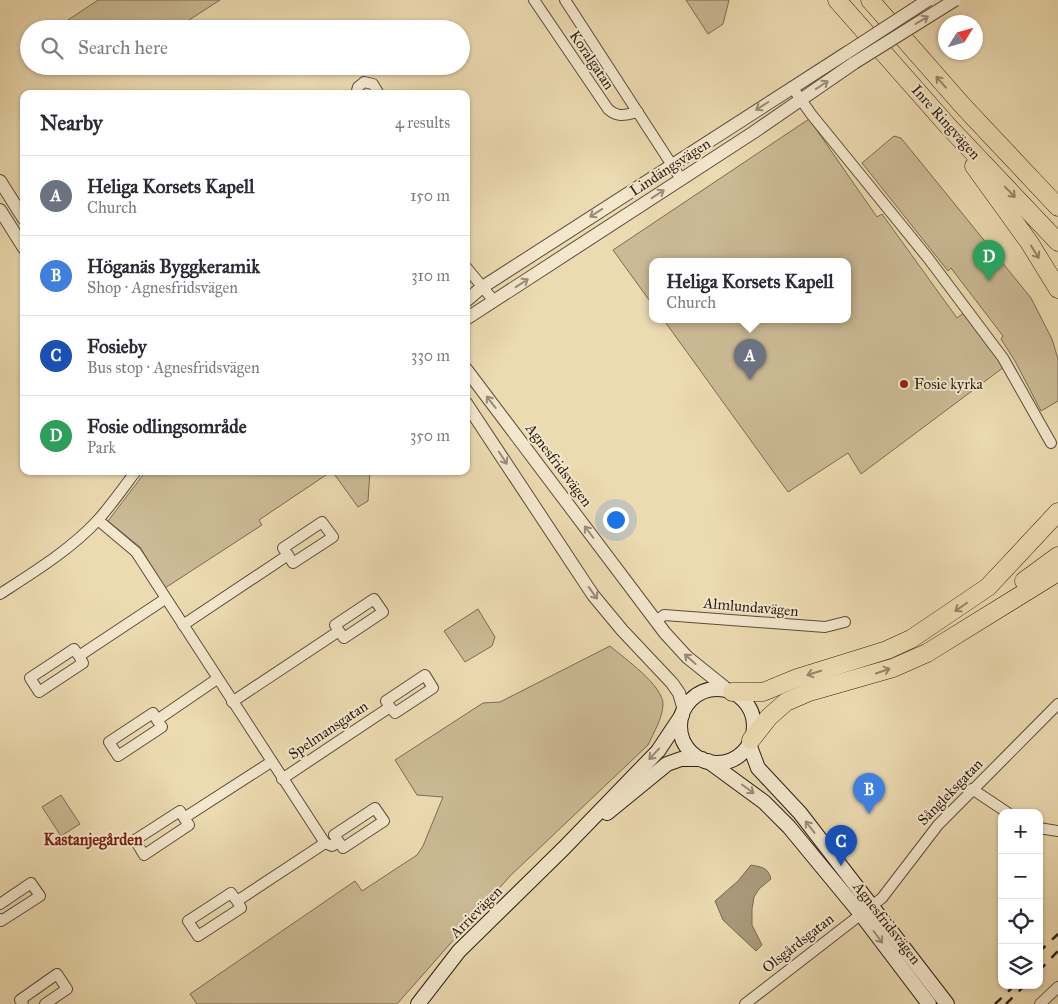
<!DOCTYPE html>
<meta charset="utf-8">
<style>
body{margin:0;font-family:"IM FELL Great Primer",serif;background:#f7f7f7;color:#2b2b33}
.controls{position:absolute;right:15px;bottom:15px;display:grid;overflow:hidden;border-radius:10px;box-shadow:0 1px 4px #0004}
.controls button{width:45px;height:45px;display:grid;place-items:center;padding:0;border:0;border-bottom:1px solid #e1e1e2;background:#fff;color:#2b2b33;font:25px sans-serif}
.compass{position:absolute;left:938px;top:15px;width:45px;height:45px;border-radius:50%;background:#fff;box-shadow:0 1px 4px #0004;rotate:53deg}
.you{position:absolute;left:615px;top:519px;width:18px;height:18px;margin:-12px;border:4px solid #fff;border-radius:50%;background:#1a73e8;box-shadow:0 0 0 8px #1a73e833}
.badge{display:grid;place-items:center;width:32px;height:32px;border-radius:50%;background:#0f766e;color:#fff;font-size:16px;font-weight:700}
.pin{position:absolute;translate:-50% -41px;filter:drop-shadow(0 1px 2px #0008)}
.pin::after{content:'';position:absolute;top:26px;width:18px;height:15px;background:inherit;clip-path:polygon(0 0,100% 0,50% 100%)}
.popup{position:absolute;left:649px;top:258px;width:202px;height:65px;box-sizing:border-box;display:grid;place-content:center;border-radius:10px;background:#fff;filter:drop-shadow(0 1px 4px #0005);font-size:16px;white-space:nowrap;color:#7c7c81}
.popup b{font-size:19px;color:#2b2b33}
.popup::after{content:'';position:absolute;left:50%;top:100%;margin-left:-10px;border:10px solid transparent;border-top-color:#fff}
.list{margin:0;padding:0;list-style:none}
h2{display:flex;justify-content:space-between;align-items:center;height:65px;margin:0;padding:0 20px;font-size:21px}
h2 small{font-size:16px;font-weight:400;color:#7c7c81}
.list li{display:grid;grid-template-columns:32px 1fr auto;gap:15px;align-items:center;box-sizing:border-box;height:80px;padding:0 20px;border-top:1px solid #e1e1e2}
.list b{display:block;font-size:19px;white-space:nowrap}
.list p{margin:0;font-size:16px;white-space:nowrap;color:#7c7c81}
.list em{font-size:16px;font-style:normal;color:#7c7c81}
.icon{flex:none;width:28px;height:28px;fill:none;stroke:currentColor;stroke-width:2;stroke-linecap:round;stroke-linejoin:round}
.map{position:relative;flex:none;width:1058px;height:1004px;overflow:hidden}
.search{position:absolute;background:#fff;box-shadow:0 1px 4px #0004;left:20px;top:20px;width:450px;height:55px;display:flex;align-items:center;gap:12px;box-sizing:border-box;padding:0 18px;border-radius:28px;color:#7c7c81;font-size:19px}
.panel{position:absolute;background:#fff;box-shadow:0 1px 4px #0004;left:20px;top:90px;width:450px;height:385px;border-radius:10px}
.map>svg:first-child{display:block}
</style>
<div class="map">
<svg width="1058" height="1004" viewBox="0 0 1058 1004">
<rect width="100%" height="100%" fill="#ecdab0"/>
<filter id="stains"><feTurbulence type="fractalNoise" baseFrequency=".004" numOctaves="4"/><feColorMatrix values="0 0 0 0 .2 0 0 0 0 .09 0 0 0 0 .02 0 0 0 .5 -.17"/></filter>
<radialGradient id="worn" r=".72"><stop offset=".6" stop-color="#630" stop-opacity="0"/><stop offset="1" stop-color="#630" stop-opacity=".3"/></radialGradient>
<g fill="#cbba95" stroke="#7b6c54">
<path d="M98,0H220L175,29H69L65,22Z"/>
<path d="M686,0H729L723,24L708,34Z"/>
<path d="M809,119L877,217L882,214L957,318L965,312L1004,367L861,474L848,453L788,492L663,319H848V261H652V304L613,250Z"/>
<path d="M894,136L901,138L1031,298L1052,339L1058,359V401L1041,411L1015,361L1001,339L1003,336L951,268L948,271L862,163Z"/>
<path d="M146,471H332L259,520L262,525L165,588L140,547L108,521Z"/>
<path d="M332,471H370L368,501L358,507Z"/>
<path d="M478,609L495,637L492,646L465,662L444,631Z"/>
<path d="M610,646C624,658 664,686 663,705C662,719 654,732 648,745L510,876L397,1004H197L190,994L355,881L362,891L417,855L423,846L443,797L417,795L395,760L483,703L500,702Z"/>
<path d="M61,795L80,824L61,836L42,807Z"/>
</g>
<path fill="#aa9a7b" stroke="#776852" d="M751,865C761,867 768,867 771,879L759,889L754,897L752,909V925L762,945L756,951L723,920L715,901L738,881Z"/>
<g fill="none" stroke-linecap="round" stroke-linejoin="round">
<defs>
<g id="minor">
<path d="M534,0L608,109C618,118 625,115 638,112"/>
<path d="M565,0L681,179"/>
<path d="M792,87L811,114L928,258L1003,358L1051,443"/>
<path d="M356,94L358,87L364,82L373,84L379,94"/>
<path d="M466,267L494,301"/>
<path d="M98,520L136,552L325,843L332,846L339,842L343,848L384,821L375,808L334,835L339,842"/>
<path d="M0,594C34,572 70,550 98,520C112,504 124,487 136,471"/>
<path d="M656,621L664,615L825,627L845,622"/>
<path d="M183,625L288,555L293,563L333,537L322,522L283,548L288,555"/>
<path d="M79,656L83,663L39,692L30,678L74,649L79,656L165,599"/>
<path d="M232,702L339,631L344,638L383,612L374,599L335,625L339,631"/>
<path d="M157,720L162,727L118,756L109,742L153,713L157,720L217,679"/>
<path d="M282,779L390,707L395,713L433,688L425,675L386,701L390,707"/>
<path d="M972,789L1008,813"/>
<path d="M184,818L189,825L144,855L135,840L180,811L184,818L271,762"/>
<path d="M1039,828L1058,831"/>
<path d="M237,901L241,908L198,936L188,921L231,893L237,901L325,843"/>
<path d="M0,904L31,883L40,896L1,921L0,919"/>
<path d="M23,1004L20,1000L57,974L67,989L45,1004"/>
<path d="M745,1004L882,898L938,825L1058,704"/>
<path d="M1040,1004L1058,987"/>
</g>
<g id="tertiary">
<path d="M0,181L24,219"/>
<path d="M0,210L24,248"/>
<path d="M466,301L481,288L848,52"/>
<path d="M466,319L754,132L854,63"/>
<path d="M466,369L665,633L687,657L728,690"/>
<path d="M466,403L593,595L622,630L672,683L679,693L684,710"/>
</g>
<g id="secondary">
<circle cx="717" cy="726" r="37"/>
<path d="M749,744L758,768L800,813L947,1004"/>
<path d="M708,761L764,802L789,827L860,913L929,1004"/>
<path d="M607,813L667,764L681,759H702"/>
<path d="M418,1004L459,951L564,848L658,751L682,715"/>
</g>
<g id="motorway">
<path d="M837,0L948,126L1058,242"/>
<path d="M870,0L963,106L1058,207"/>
<path d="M974,166L1029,242L1058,289"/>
<path d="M1024,581L1058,556"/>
<path d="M732,692H763L797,678L887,650L911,639L988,587L1058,512"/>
<path d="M751,740L769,717L786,702L809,692L893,668L927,653L1058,572"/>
</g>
</defs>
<use href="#minor" stroke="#5b4d3b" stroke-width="12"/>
<use href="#tertiary" stroke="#5b4d3b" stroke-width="14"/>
<use href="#secondary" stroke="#2b1e14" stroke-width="16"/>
<use href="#motorway" stroke="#2b1e14" stroke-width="19"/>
<use href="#minor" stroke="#f3e7cc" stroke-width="10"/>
<use href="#tertiary" stroke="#f3e7cc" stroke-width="12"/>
<use href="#secondary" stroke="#f3e7cc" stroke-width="14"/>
<use href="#motorway" stroke="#ecdab0" stroke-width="18"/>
<g stroke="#2b1e14" stroke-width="2.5" stroke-dasharray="9 9" stroke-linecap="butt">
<path d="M1039,952L1058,934"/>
<path d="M1039,971L1058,951"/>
<path d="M995,1004L1015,985"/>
<path d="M1006,1004L1025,985"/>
</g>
<defs>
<g id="tertiary-bridge">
<path d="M848,52L928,0"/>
<path d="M854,63L955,0"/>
</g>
</defs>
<use href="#tertiary-bridge" stroke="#5b4d3b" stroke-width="14" stroke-linecap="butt"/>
<use href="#tertiary-bridge" stroke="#f3e7cc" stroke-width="12"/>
</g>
<defs><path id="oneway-shaft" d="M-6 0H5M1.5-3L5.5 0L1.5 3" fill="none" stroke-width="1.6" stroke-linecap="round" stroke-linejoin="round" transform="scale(1.25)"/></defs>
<g stroke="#998d79">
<use href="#oneway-shaft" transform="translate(922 20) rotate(-31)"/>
<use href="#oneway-shaft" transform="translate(822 85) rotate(-34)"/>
<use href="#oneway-shaft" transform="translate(762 106) rotate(148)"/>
<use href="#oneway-shaft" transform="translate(658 194) rotate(-33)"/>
<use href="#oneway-shaft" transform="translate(596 213) rotate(147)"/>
<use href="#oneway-shaft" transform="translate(522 283) rotate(-33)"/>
<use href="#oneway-shaft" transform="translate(491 402) rotate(-128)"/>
<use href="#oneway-shaft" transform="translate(503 458) rotate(57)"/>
<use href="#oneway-shaft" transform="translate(589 532) rotate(-127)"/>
<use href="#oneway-shaft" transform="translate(593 593) rotate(54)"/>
<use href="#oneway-shaft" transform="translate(690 659) rotate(-138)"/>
<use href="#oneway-shaft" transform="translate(654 754) rotate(133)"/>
<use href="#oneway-shaft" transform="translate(748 789) rotate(37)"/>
<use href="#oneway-shaft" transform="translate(810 827) rotate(-128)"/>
<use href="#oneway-shaft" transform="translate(878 937) rotate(53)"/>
</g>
<g stroke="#95856a">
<use href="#oneway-shaft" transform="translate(941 82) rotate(-131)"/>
<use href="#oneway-shaft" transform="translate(1010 192) rotate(46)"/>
<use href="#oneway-shaft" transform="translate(1035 252) rotate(58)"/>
<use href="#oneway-shaft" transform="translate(961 607) rotate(145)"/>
<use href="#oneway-shaft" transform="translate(883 671) rotate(-19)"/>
<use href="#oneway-shaft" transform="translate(814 673) rotate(163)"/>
</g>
<circle fill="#8f2418" stroke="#f3e7cc" stroke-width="2" cx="904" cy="384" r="5"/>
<g text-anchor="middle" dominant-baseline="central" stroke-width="4" stroke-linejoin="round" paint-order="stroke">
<g font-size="15" fill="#2b1e14" stroke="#f3e7cc">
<text transform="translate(592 60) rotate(56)">Koralgatan</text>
<text transform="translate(946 122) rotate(48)">Inre Ringvägen</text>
<text transform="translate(670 167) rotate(-33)">Lindängsvägen</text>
<text transform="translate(559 465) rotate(53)">Agnesfridsvägen</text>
<text transform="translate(751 607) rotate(5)">Almlundavägen</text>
<text transform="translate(328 730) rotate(-34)">Spelmansgatan</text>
<text transform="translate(950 792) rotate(-46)">Sångleksgatan</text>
<text transform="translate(476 912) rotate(-45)">Arrievägen</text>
<text transform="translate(887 923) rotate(52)">Agnesfridsvägen</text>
<text transform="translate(798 943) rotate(-38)">Olsgårdsgatan</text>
</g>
<g font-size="15" fill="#2b1e14" stroke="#f3e7cc" text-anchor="start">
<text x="914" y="384">Fosie kyrka</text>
</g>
<g font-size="16" font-weight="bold" fill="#7a1f14" stroke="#f3e7cc">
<text x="93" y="839">Kastanjegården</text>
</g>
</g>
<rect width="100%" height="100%" filter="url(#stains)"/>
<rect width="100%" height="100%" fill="url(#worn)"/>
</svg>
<div class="controls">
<button>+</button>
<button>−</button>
<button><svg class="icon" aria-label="locate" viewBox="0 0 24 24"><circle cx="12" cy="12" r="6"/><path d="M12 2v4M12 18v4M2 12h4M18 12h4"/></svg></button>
<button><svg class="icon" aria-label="layers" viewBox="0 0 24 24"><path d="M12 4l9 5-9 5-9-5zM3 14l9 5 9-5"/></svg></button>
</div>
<svg class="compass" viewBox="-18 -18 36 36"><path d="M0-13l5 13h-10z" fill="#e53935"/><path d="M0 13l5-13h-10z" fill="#7c7c81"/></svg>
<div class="you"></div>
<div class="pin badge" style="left:750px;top:380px;background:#6b7280">A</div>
<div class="popup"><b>Heliga Korsets Kapell</b>Church</div>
<div class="pin badge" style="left:869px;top:814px;background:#3f7fe0">B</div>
<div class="pin badge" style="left:841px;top:866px;background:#1a4fb4">C</div>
<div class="pin badge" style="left:989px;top:281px;background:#2e9e5b">D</div>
<div class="search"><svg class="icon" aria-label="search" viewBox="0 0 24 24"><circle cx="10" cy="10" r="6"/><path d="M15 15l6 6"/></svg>Search here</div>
<section class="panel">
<h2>Nearby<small>4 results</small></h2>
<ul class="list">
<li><span class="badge" style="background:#6b7280">A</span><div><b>Heliga Korsets Kapell</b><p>Church</p></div><em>150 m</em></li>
<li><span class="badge" style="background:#3f7fe0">B</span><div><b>Höganäs Byggkeramik</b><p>Shop · Agnesfridsvägen</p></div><em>310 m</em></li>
<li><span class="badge" style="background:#1a4fb4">C</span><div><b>Fosieby</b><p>Bus stop · Agnesfridsvägen</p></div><em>330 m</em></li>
<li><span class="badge" style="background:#2e9e5b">D</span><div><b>Fosie odlingsområde</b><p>Park</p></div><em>350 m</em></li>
</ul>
</section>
</div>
